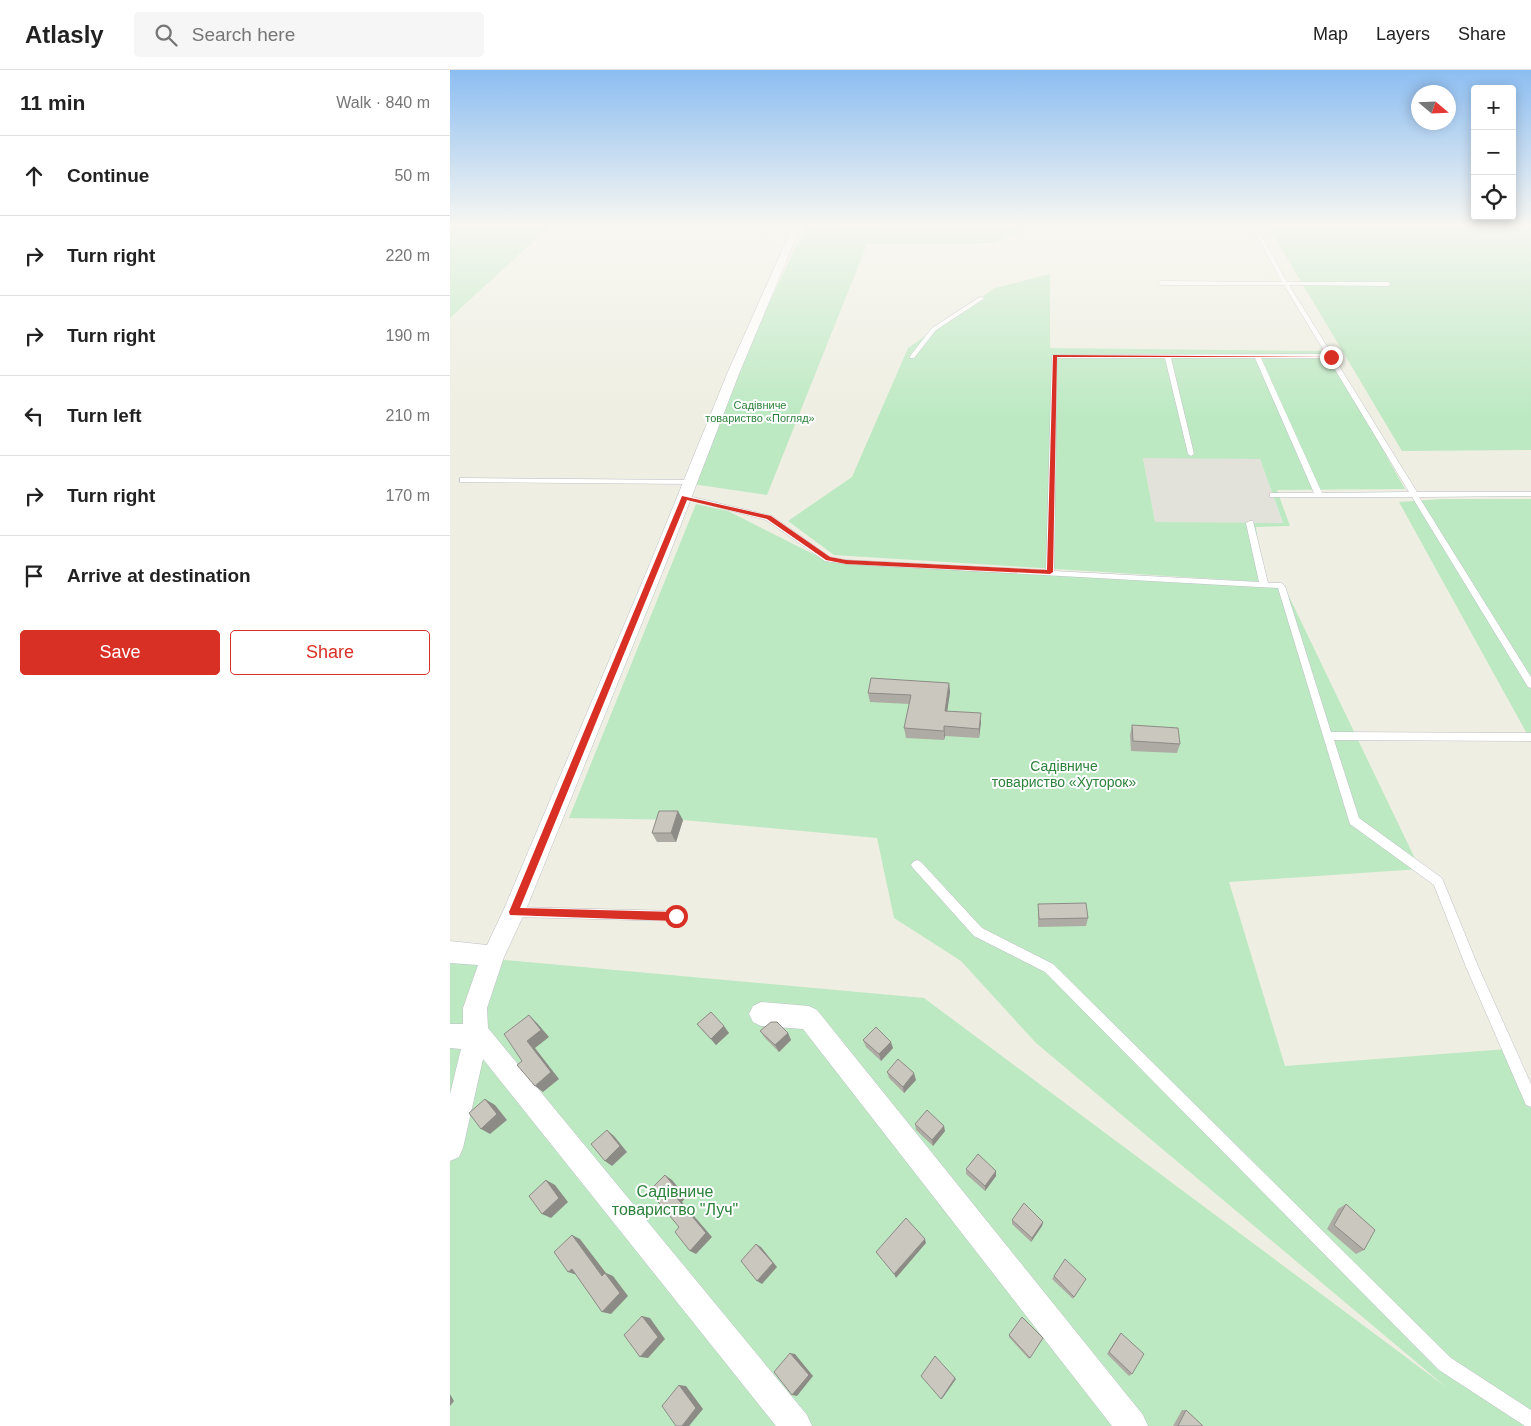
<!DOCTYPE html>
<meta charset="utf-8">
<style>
body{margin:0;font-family:Arial,sans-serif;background:#f6f6f6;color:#222}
.controls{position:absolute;right:15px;top:15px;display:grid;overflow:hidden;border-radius:5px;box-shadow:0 2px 12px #0003}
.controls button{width:45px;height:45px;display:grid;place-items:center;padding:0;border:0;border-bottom:1px solid #e0e0e0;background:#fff;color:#222;font:25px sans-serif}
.compass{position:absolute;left:961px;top:15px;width:45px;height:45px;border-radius:50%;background:#fff;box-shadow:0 2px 12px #0003;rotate:109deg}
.stop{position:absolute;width:15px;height:15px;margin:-11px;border:4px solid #d93025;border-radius:50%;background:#fff}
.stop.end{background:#d93025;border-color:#fff;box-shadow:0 1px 5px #0008}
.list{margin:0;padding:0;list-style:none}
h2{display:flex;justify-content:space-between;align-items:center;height:65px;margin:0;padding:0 20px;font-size:21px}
h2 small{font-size:16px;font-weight:400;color:#767676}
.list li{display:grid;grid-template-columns:32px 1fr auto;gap:15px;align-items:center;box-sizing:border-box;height:80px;padding:0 20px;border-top:1px solid #e0e0e0}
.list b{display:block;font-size:19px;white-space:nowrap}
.list em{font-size:16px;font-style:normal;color:#767676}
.actions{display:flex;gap:10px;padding:15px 20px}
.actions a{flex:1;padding:11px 0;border:1px solid #d93025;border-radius:5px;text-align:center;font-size:18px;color:#d93025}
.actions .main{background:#d93025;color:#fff}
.icon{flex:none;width:28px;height:28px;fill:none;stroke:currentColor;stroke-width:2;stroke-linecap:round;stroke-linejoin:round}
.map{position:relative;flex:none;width:1081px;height:1356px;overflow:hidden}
header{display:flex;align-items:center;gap:30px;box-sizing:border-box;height:70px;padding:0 25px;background:#fff;border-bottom:1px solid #e0e0e0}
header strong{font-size:24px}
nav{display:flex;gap:28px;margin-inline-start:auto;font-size:18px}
.search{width:350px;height:45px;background:#f6f6f6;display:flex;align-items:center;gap:12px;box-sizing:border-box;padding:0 18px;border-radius:5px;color:#767676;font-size:19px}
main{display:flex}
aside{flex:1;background:#fff}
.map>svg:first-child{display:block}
</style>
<header>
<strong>Atlasly</strong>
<div class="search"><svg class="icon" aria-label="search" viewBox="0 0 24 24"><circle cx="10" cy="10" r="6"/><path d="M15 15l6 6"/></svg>Search here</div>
<nav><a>Map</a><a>Layers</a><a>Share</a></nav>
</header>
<main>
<aside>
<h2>11 min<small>Walk · 840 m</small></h2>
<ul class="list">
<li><svg class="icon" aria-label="ahead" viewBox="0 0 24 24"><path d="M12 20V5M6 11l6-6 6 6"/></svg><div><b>Continue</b></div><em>50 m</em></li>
<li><svg class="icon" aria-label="right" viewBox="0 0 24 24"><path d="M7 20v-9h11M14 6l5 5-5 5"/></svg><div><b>Turn right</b></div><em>220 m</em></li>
<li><svg class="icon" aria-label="right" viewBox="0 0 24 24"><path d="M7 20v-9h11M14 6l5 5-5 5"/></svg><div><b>Turn right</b></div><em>190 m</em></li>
<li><svg class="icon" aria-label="left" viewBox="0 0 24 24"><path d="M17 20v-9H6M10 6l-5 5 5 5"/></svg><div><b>Turn left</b></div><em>210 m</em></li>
<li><svg class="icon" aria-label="right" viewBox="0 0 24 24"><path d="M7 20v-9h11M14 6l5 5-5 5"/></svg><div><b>Turn right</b></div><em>170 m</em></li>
<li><svg class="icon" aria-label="arrive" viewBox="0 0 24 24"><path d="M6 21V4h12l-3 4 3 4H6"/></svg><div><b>Arrive at destination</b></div></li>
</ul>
<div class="actions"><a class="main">Save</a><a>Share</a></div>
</aside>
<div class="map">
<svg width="1081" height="1356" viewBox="0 0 1081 1356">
<rect width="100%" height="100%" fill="#efeee2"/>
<path fill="#e2e1da" d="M693,387L810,389L833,454L705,452Z"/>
<g fill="#bce9c2" fill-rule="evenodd">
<path d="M0,156H100L0,248Z"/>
<path d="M356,156H581L545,173L417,174L317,425L242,414L279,318Z"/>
<path d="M818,156H1081V380L952,381Z"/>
<path d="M600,204V278L872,281L881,287L955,419L827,420L840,456L806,457L813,512L384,485L338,451L402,407L458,278L545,218ZM693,388L810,389L833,453L705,452Z"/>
<path d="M993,429H1081V671L949,432Z"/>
<path d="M246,434L278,441L377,491L835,518L970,799L779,812L835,996L1057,979L1081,1035V1356H0V885L474,928L996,1317L586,973L511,891L444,848L427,768L233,750L119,748Z"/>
</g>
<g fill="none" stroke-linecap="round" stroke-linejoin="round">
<defs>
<g id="lane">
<path d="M802,156H806L837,212H938L941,214L938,216L839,215L967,422H1081V426L969,427L1081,607V618L1078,617L962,427H820V423H864L805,288H721L744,384L741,386L738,384L715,288H607L604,501L809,512L796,453L800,451H803L818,513H831L835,516L881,662L1081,663V671L884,670L909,748L992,808L1028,896L1081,1014V1037L1076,1035L1016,897L984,815L900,754L899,751L828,518L396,494L375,491L316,450L230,427L234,425L322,446L380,487L396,490L596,500L602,285L876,284L834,215H711L708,213L711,211L832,212ZM811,288H878L959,422L872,423Z"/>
<path d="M530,227L535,228L486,260L464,288H460V286L482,258Z"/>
<path d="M10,408L239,410L243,412L239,414L13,412H10Z"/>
<path d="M467,790L471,792L532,858L603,894L1001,1288L1081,1340V1356H1075L989,1300L595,902L524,866L463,798L461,795L463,792Z"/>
<path d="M64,837L226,841L230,842L232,846L230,850L226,851L64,847L60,846L58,842L60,838Z"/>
</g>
<g id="street">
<path d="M343,156H351L289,304L213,501L75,842L54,887L37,938L38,958L357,1345L362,1356H326L33,989L13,1078L9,1087L0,1091V1024L11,979L0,978V954H13V938L28,895L0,893V871L37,875L54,839L197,501L277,304Z"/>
<path d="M311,932L359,936L367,940L693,1345L698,1356H662L353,959L311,956L303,952L299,944L303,936Z"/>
</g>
</defs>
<use href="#lane" stroke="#bcbfc5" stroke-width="1"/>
<use href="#street" stroke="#bcbfc5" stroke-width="1"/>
<use href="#lane" fill="#fff" fill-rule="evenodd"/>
<use href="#street" fill="#fff" fill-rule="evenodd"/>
</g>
<g fill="#aeaba4">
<path d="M360,156H389L387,160L361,159Z"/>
<path d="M408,156H568V157H557V161L432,160V156Z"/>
<path d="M499,613L500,622L497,641L531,652L529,668L495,666L494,670L456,668L454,658L459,634L420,632L418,623Z"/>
<path d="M682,655L730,674L727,683L681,681L680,665Z"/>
<path d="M233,750L226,772H207L202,763Z"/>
<path d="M588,834L638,848L636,856L588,857Z"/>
<path d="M247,954L279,963L266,975L253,961Z"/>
<path d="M310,961L338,963L341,970L329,982L315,968Z"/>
<path d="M413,970L443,978L431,991L416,977Z"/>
<path d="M437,1002L466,1010L454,1023L439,1008Z"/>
<path d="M465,1054L495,1061L483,1076L466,1060Z"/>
<path d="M516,1099L546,1101V1106L535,1121L516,1104Z"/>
<path d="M896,1134L914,1180L906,1184L877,1159L888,1139Z"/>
<path d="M562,1150L593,1152L592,1156L581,1172L562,1154Z"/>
<path d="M604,1206L636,1209L623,1229L602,1209Z"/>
<path d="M671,1263L682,1304L679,1306L657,1284L669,1265Z"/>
<path d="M559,1265L593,1268L579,1289L559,1267Z"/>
<path d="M732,1340H736L753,1356H723Z"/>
</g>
<g fill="#8d8b86">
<path d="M499,613L500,622L496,650L495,641Z"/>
<path d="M531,643V652L529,668V659Z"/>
<path d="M494,656L495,666L494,670Z"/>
<path d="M228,741L233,750L226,772L221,763Z"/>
<path d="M79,945L87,953L99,967L85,978L109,1009L93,1022L85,1016L77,971Z"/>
<path d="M274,956L279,963L266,975L261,969Z"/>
<path d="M338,963L341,970L329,982L325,975Z"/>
<path d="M441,972L443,978L431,991L429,984Z"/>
<path d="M464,1003L466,1010L454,1023L453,1017Z"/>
<path d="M35,1029L45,1035L57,1050L40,1064L31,1059Z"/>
<path d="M494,1056L495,1061L483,1076L482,1070Z"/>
<path d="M157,1060L164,1066L177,1082L162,1096L155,1091Z"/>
<path d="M546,1101V1106L535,1121V1116Z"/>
<path d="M215,1105L222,1110L236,1127L232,1132L262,1167L246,1184L240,1181Z"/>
<path d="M96,1110L105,1115L118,1132L101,1148L92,1144Z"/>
<path d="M593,1152L592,1156L581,1172L582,1168Z"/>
<path d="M122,1165L130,1169L156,1203L163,1206L178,1226L161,1244L152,1242V1206Z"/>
<path d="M475,1169L476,1173L446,1208L444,1204Z"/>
<path d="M306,1174L311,1177L327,1197L312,1214L307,1211Z"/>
<path d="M122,1199L127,1205L118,1202Z"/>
<path d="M192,1246L200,1248L215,1269L198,1288L190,1287Z"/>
<path d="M340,1283L345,1284L363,1306L347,1326L342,1325Z"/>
<path d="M505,1308L506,1309L492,1329H491Z"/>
<path d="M229,1315L236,1316L253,1339L239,1356H232Z"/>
<path d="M0,1324L4,1331L0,1336Z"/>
</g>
<g fill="#cac7bf" stroke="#8d8b86">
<path d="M421,608L499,613L495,641L531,643L529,659L494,656V661L454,658L461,625L418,623Z"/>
<path d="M682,655L728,658L730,674L683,671Z"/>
<path d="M209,741H228L221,763H202Z"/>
<path d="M636,833L638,848L589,849L588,834Z"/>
<path d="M261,942L274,956L261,969L247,954Z"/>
<path d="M79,945L91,960L77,971L101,1002L85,1016L67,995L72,991L54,964Z"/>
<path d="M321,952H327L338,963L325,975L310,961Z"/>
<path d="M426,957L441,972L429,984L413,970Z"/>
<path d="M448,989L464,1003L453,1017L437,1002Z"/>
<path d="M35,1029L47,1044L31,1059L19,1043Z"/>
<path d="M477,1040L494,1056L482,1070L465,1054Z"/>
<path d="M157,1060L170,1076L155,1091L141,1074Z"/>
<path d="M528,1084L546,1101L535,1116L516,1099Z"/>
<path d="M215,1105L230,1123L226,1127L256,1163L240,1181L225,1162L229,1157L199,1121Z"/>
<path d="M96,1110L109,1128L92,1144L79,1126Z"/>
<path d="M574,1133L593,1152L582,1168L562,1150Z"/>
<path d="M896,1134L925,1160L914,1180L884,1155Z"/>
<path d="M456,1148L475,1169L444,1204L426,1182Z"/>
<path d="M122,1165L152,1206L155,1203L170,1223L152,1242L122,1199L118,1202L104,1182Z"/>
<path d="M306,1174L323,1193L307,1211L291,1191Z"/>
<path d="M615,1189L636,1209L624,1227L604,1206Z"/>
<path d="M192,1246L208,1267L190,1287L174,1265Z"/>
<path d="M572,1247L593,1268L580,1288L559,1265Z"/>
<path d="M671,1263L694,1284L682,1304L659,1282Z"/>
<path d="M340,1283L359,1305L342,1325L324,1302Z"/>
<path d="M485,1286L505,1308L491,1329L471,1306Z"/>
<path d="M229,1315L246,1338L232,1356H226L212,1336Z"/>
<path d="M736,1340L753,1356H728Z"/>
</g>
<linearGradient id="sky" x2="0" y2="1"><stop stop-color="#8cbdf1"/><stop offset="0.45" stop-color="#f8f7f2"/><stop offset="1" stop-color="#f8f7f2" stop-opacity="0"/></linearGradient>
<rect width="1081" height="346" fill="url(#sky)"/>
<path fill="#d93025" d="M603,285L884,287H607L603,502L600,504L396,494L376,490L317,449L237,430L70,838L226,842L231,846L226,851L60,845L59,842L232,426L321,446L380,487L396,490L597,500Z"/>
<g text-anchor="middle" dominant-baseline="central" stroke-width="4" stroke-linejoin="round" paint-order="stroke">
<g font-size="11" fill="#2c823b" stroke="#fff">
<text x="310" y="335">Садівниче<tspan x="310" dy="13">товариство «Погляд»</tspan></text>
</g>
<g font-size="14" fill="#2c823b" stroke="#fff">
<text x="614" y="696">Садівниче<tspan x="614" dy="16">товариство «Хуторок»</tspan></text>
</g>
<g font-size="16" fill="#2c823b" stroke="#fff">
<text x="225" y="1121">Садівниче<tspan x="225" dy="18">товариство "Луч"</tspan></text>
</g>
</g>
</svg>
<div class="controls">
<button>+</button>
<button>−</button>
<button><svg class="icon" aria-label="locate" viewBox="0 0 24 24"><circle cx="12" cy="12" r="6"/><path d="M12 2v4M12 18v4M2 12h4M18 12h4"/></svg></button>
</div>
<svg class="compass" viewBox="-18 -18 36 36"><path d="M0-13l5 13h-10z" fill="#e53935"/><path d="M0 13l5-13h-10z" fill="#767676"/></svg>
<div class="stop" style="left:226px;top:846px"></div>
<div class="stop end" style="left:881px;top:287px"></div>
</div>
</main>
